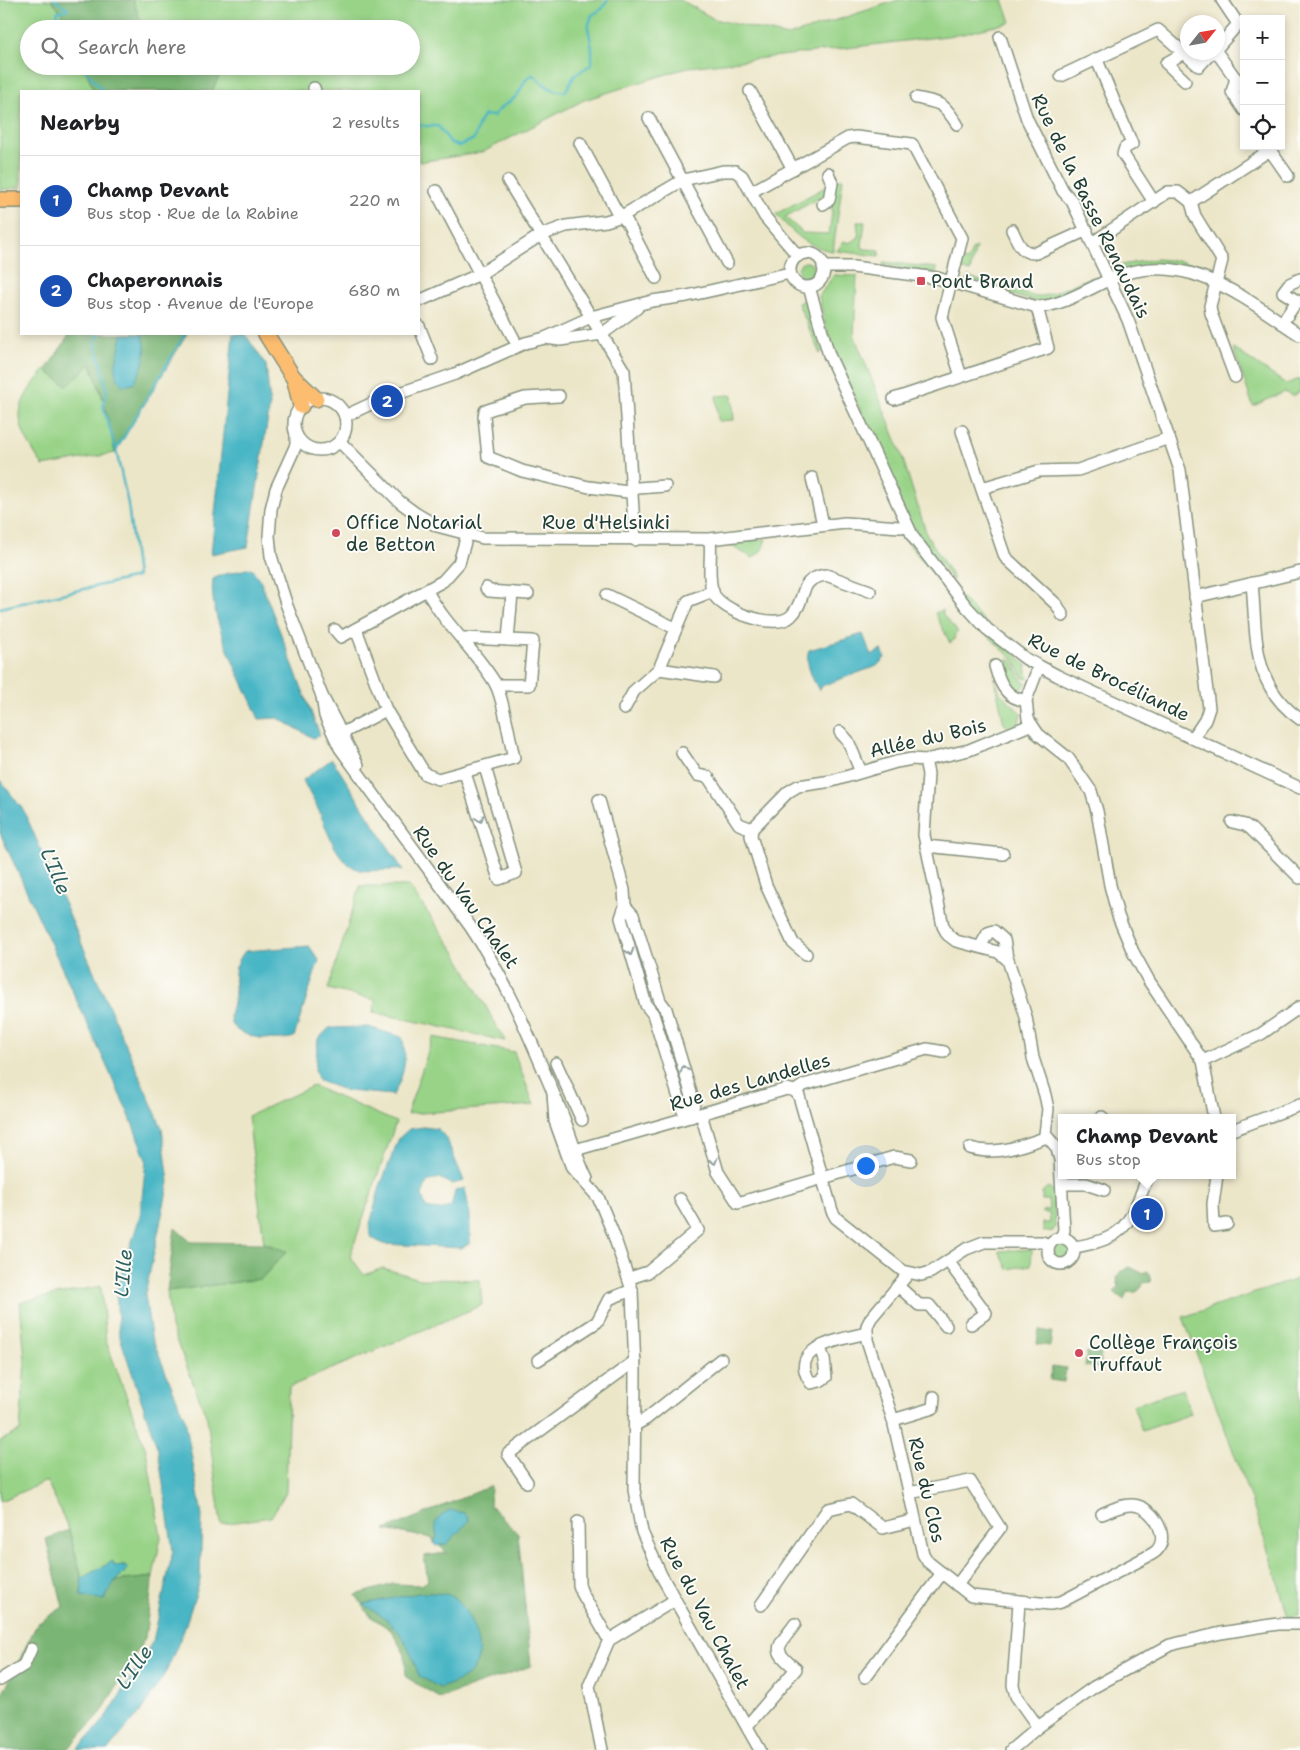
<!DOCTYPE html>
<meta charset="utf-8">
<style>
body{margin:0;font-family:"Shantell Sans",sans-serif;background:#f6f6f6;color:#202124}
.controls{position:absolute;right:15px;top:15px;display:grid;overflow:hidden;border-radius:0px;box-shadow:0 2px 8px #0003}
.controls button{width:45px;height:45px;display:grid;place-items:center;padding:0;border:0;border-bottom:1px solid #e0e0e0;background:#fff;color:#202124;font:25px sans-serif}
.compass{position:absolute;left:1180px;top:15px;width:45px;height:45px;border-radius:50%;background:#fff;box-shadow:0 2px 8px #0003;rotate:59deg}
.you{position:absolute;left:865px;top:1165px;width:18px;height:18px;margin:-12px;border:4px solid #fff;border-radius:50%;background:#1a73e8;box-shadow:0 0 0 8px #1a73e833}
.badge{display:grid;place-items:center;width:32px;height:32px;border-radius:50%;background:#0f766e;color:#fff;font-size:16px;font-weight:700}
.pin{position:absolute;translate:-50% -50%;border:2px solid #fff;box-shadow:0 1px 5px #0006}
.popup{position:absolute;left:1058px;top:1114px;width:178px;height:65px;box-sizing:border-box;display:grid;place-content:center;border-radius:0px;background:#fff;filter:drop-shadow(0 1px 4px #0005);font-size:16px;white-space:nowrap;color:#757577}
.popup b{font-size:19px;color:#202124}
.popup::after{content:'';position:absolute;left:50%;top:100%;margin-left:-10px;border:10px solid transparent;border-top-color:#fff}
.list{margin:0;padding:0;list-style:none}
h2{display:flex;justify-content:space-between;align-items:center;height:65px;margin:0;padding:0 20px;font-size:21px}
h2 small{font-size:16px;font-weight:400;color:#757577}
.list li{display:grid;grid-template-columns:32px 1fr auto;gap:15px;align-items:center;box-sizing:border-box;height:90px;padding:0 20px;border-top:1px solid #e0e0e0}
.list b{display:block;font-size:19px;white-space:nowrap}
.list p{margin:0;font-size:16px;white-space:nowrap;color:#757577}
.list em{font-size:16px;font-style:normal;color:#757577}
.icon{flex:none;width:28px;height:28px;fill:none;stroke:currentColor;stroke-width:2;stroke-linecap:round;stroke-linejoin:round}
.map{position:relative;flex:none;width:1300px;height:1750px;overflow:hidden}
.search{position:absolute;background:#fff;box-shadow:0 2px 8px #0003;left:20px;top:20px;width:400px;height:55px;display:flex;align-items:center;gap:12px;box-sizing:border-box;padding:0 18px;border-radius:28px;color:#757577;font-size:19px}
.panel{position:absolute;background:#fff;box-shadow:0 2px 8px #0003;left:20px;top:90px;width:400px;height:245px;border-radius:0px}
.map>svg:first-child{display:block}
</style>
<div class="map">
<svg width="1300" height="1750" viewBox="0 0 1300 1750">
<rect width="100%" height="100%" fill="#fdfcf7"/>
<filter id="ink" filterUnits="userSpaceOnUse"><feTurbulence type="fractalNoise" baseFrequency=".02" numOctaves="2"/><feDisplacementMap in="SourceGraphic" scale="10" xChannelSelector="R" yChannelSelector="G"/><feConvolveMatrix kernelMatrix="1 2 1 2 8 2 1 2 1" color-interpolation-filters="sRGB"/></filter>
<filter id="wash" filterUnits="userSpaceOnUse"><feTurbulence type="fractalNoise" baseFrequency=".0096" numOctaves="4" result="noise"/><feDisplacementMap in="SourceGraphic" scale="20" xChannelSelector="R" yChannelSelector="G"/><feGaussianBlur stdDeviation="1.12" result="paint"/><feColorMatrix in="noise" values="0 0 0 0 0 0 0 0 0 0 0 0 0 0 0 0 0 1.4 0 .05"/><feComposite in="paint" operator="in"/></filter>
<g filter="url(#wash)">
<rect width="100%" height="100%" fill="#ece6c9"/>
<g fill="#98d387" stroke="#5c885e" fill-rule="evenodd">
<path d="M0,0H681L714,19L788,36L898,0H1003L1011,22L963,34L689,67L584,100L483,152L419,162V91H21V187L0,190ZM29,29H411V66H29Z"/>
<path d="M839,179H843L833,251C808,248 792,232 776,214L827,186L828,193L785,217L803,233L829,234L832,213V183Z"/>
<path d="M857,222H865L862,246L864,249L880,250L879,256L837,251L844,241L849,243L859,237Z"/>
<path d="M976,247L970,272L960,269L962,260L968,261L972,250Z"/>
<path d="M1156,259L1179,261L1204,267L1202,272L1118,271L1115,266Z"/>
<path d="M884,262L937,268L936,273L899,269V267L883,265Z"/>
<circle cx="806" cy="270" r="8"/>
<path d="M834,275L857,276L854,335L900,450L927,535L954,579L952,580L910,523L835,353L824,320L819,296Z"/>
<path d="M968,277L1036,297L1051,294L1091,277L1093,282L1051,300L1037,302L966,282Z"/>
<path d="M808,299L822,350L820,354L798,303Z"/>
<path d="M1233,348L1286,384L1300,379V392L1292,396L1285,392L1253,406Z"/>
<path d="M91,363L105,405L115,453L43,466C15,424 9,410 45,370L67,386Z"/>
<path d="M732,395L734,420L718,421L716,396Z"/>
<path d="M900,533L1026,665L1028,679L1023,678L1015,661L967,616Z"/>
<path d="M766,539L762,550L753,558L729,545L734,542Z"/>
<path d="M943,610V615L958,632L955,634L954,640L950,643L935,613Z"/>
<path d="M1008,659L1013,662L1022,681L1027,683L1020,691L1010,690L1000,669Z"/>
<path d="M994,677L1000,693L1021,713L1019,723L1011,729L1004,724Z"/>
<path d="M360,886H409L456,953L505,1041L373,1012L375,1000L328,989Z"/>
<path d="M433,1037L514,1052L534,1105L407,1114Z"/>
<path d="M313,1086L396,1122L350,1256L364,1275L383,1268L420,1279L480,1280L482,1305L289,1387L286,1492L271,1517L221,1524L207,1418L171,1327L167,1291L261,1279L286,1251L264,1243L248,1116Z"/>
<path d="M1048,1187L1054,1191L1055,1227L1053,1231L1043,1232V1223H1050L1049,1213H1042V1211L1049,1210L1048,1200H1042V1192Z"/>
<circle cx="1062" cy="1251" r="9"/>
<path d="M1032,1249L1031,1265L1008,1269L999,1251Z"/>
<path d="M1300,1278V1615L1288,1617C1260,1514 1219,1416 1183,1317Z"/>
<path d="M101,1286L106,1341L146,1450L161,1537L153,1577L115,1581L128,1569L125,1565L114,1566L113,1562L82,1578L69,1530L47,1481L0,1501V1441L20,1431L25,1360L20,1302Z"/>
<path d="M1183,1389L1191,1414L1142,1431L1133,1405Z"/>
</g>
<g fill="#7ab574" stroke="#4c7954">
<path d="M51,0H133L142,25L157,29H68L61,12Z"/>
<path d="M84,66H224L212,91H94Z"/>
<path d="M70,334H187L115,453L105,405L91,364L67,386L46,370Z"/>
<path d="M175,1228L191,1242L264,1243L287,1251L261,1279L167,1291Z"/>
<path d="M1130,1267L1142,1273L1148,1271L1151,1282L1143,1283C1141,1291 1135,1294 1127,1292L1124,1300L1114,1292L1119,1287L1117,1279L1120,1272Z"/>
<path d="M1039,1330L1052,1332L1050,1346L1037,1344Z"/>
<path d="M1087,1352L1101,1354L1099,1368L1085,1366Z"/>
<path d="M1052,1366L1066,1368L1064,1382L1050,1380Z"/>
<path d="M491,1486L490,1505L518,1534L531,1666L440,1698L406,1677L405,1655L391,1630L370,1616L356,1595L393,1584L421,1585L428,1581L424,1556L447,1553L431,1538L385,1530Z"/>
<path d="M69,1530L82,1578L81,1596L104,1600L115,1581L153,1577L145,1638L101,1713L67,1750H0V1699L37,1624L63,1607L46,1539Z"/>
</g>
<g fill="#49b6c5" stroke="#347a7c">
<path d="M122,334H142C150,350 143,370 133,384L124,386C107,373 121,352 122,334Z"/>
<path d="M233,334H245L266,365L270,404L248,547L211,554Z"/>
<path d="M251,568L260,580L320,735L313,738L278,718L259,719C243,681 207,618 213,579L221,575Z"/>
<path d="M863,634L871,655L882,650L885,658L877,666L824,685L819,690C813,681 804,661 809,650Z"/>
<path d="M332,759L403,870C393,869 366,872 360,870C336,863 328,831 319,811C314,801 308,791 303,780Z"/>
<path d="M0,780L24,811L162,1128L169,1182L145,1295L151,1336L185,1419L202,1515L200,1581L184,1630L167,1670L145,1706L108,1750H77L106,1718L153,1641L173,1551L158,1450L119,1334L116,1292L140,1216L146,1160L130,1117L0,833Z"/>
<path d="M309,946L319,960L294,1037C280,1042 235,1039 231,1022C228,1013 234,1004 235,995C235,976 232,968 245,951Z"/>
<path d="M368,1027L402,1037C408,1061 404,1074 393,1095L347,1091L319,1081L315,1070L318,1039L329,1028Z"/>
<path d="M424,1127L438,1129L446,1138L464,1181L452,1184L439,1178L427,1182L422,1195L426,1208L438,1210L451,1207L455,1191L465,1188L470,1215V1243L461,1248L383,1244L372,1238L369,1228L380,1186L399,1138L409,1129Z"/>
<path d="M449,1510L464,1513L468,1517L469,1521L447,1544L436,1546L433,1543L437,1538L435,1523L442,1515Z"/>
<path d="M113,1561L114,1566L125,1565L128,1569L115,1581L104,1600L81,1596L82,1578Z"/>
<path d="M419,1593C429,1593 444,1592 453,1597C469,1608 486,1648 475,1666C468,1679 453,1683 440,1688L419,1676C405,1635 400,1627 363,1604Z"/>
</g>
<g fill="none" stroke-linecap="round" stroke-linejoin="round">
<g stroke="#49b6c5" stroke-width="2.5">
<path d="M55,0L68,9L57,12L61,29"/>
<path d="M82,66L103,91"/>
<path d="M425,126H438L451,143L459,146L474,139C478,130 477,123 484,115L494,116C499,105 512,103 518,94C523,87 523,79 533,75C543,84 551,91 565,92L575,75L592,64V48L588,27L592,15L602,9L607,0"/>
<path d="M419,127L422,125"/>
<path d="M100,334L95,341L107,388L103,407L116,449"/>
<path d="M0,608L137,577L128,504L116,450L185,334"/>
</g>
</g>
</g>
<g filter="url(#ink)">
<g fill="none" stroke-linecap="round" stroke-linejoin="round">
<defs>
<g id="minor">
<path d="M1000,37L1027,119L1063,191L1072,201L1128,320L1180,470L1209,708L1205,720L1193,738"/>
<path d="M1218,47L1238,24L1222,0"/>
<path d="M1212,52L1218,54L1244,90"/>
<path d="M1184,53L1166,63L1185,81"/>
<path d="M1097,60L1132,144L1125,148L1123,154L1154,202"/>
<path d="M1061,76L1158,30L1199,66L1212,52"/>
<path d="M1236,78L1232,92L1244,110"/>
<path d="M314,88L315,91"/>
<path d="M750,91L793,169"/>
<path d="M916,98C943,104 942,102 957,124"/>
<path d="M649,118L727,263"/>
<path d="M580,143L616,210L627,222L656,278"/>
<path d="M1267,152L1272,153L1288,176"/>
<path d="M508,181L624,371L635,540"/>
<path d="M436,191L514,339"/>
<path d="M751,192L848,138L856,137L912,144L962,238L942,317L961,376"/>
<path d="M823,204L829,200L832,183L828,173"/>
<path d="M1012,230C1018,242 1021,254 1036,253L1087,230"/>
<path d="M1092,243L1168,192H1178L1191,202"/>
<circle cx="807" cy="270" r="17"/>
<path d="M823,267H853L937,278L1037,307C1063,306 1091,287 1115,277C1187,249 1244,298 1300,335"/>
<path d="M1300,279L1289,284L1283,292L1300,303"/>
<path d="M809,287L829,355L913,537L966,606L987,629L1026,659L1058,676L1300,788"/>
<path d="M419,301L480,274L541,235L566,226L606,221L622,216L683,180L723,171H735L742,176L765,217L798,256"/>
<path d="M1282,323L1297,301"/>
<path d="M419,326L432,359"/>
<path d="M545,338L560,340L602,334L637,308"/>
<path d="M1235,377L1211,313L1210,306L1222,260L1195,216L1191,202L1267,152L1266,146"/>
<path d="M559,396L525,398L485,411L484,416L488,457L522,471L589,487L628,492L638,488L665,486"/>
<circle cx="320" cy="424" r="26"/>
<path d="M894,399L1048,348L1037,307"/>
<path d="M345,416L377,401L455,374L525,343L545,338L591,317L652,301L687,296L790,273"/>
<path d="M962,431L1005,557L1057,605L1063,616"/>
<path d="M296,435V445L276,489L271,509L269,536L271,556L287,606L322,696L358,765"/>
<path d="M340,442L400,502L415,513L437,526L483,538L710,539L845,523L900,527L906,526"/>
<path d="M812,478L823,524"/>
<path d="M982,488L1039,471L1078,470L1169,438"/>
<path d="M710,539C712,556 707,576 713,593C721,611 776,631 791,616C808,600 796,579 826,575L870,591"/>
<path d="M1252,583C1257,637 1251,685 1300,719"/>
<path d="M486,588L489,591L528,594"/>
<path d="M713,591L688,601L659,669L714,677"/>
<path d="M607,595L675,628"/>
<path d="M1195,597L1300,572"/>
<path d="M356,629L386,710L425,774L438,779L514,758C510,741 503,696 495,683C475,650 445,625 427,591"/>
<path d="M335,630L341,637L443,581L459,563L467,535"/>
<path d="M463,638L533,641L529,685H496"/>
<path d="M508,640L512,593"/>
<path d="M995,666C999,682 1007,700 1026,700"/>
<path d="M1039,666L1026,700L1028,719L1038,734L1068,758L1091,791L1097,811L1110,885L1118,916L1133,952L1149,981L1203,1061L1214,1118"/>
<path d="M322,696L325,716L340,748L470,926C509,984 531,1041 558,1104C569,1128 575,1155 587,1179"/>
<path d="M624,709L634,691L659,669"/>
<path d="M840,732L848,741L861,772"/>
<path d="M337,736L386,710"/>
<path d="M682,753L697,775L708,777L739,824L752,829"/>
<path d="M925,760L928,774L924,835L943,926L948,935L956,941L998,952L1008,960L1026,1017L1033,1058L1045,1095L1048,1109L1045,1134L1057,1148L1060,1160L1064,1230L1061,1238"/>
<path d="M465,773L499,879L516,873L485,767"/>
<path d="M599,800L624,890L625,906L621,918L646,1005L653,1014L683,1111L691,1117L694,1103L666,1009L660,1001L633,915L625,906"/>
<path d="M1232,822L1245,825L1251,829L1300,878"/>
<path d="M926,846L1003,854"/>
<path d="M980,947L988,933L994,931L1004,940L1007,958"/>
<path d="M806,954L793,943L766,885L751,836L752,829L788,792L798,786L832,781L896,762L912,759L925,760L969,750L1030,725"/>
<path d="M1203,1061L1261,1034L1300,1007"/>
<path d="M556,1063L582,1120"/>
<path d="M795,1091L799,1096L832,1211L836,1218L903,1271L921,1275L931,1272L966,1249L984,1242H1042L1049,1245"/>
<path d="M553,1093L555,1121L572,1168L598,1197L613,1233L632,1290L635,1372L634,1490L642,1532L661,1575L760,1750"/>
<path d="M701,1114L718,1172L738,1203L894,1157L911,1160"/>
<path d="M1102,1118V1117"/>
<path d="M1232,1130L1300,1105"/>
<path d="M970,1148C996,1156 1022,1146 1047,1137"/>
<path d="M568,1152L787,1089L795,1091L804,1085L927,1049L944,1052"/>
<path d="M1217,1175L1213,1204L1214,1226L1227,1224"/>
<path d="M1062,1184H1086L1104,1190"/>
<circle cx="1061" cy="1251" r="13"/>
<path d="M1074,1247C1129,1239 1129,1221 1149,1175"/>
<path d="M948,1261L986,1313L971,1324"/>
<path d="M908,1274L871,1318L867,1326V1340L893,1420L923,1554L928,1562L971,1596L1050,1604L1061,1602L1152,1554C1174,1542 1154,1506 1133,1505C1122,1504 1112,1510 1102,1514"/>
<path d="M630,1278L648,1272L698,1230L680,1199"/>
<path d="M898,1286L919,1305H929L946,1326"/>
<path d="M820,1348L824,1359L826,1377L820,1381L811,1383C785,1347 842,1339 867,1333"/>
<path d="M538,1360L597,1322L609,1299L632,1290"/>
<path d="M893,1420L933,1408L934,1397"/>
<path d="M635,1425L646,1419L721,1359"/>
<path d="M527,1482L508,1454L635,1361"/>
<path d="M909,1493L970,1481L1000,1528L957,1585"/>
<path d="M578,1522L579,1585L582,1593L609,1640"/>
<path d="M1019,1603L1013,1685L1016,1696L1038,1727"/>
<path d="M761,1605L828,1509L851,1504L883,1528L915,1520"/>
<path d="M865,1677L942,1573"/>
<path d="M0,1680L24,1665L31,1649"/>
<path d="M747,1726L796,1669C770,1648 778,1648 795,1624"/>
<path d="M602,1750L589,1686L609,1640L675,1600"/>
<path d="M1011,1750L1038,1727L1094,1687L1170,1645L1221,1633L1278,1624H1300"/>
</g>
<g id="major">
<path d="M0,200H21"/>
<path d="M266,334L293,377L316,399"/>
<path d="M295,381L301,406"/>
</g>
</defs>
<use href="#minor" stroke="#86927e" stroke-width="14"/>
<use href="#major" stroke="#86927e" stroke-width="18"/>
<use href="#minor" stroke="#fff" stroke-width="11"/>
<use href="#major" stroke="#fcbd6f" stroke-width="15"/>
</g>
<defs><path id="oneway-chevron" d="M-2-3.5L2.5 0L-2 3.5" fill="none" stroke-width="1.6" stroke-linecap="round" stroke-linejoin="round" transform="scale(1.25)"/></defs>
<g stroke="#8f9e9a">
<use href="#oneway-chevron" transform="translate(480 819) rotate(72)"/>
<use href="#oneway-chevron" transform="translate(630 952) rotate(74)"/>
<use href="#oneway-chevron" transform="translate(684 1069) rotate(-106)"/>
<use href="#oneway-chevron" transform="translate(714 1161) rotate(74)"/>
</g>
</g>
<g fill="#d1495b" stroke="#fdfcf7" stroke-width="2">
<rect x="916" y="276" width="10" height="10" rx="2.5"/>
<circle cx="336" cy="533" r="5"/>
<circle cx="1079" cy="1353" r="5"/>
</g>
<g text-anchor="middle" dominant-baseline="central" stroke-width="4" stroke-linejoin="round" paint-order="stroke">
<g font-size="19" fill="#1f3d34" stroke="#fdfcf7">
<text transform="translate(1091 206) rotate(64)">Rue de la Basse Renaudais</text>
<text x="606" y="522">Rue d'Helsinki</text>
<text transform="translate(1109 677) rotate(26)">Rue de Brocéliande</text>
<text transform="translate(928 738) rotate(-13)">Allée du Bois</text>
<text transform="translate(466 897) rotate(55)">Rue du Vau Chalet</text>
<text transform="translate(750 1082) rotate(-16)">Rue des Landelles</text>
<text transform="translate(927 1490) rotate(77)">Rue du Clos</text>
<text transform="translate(705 1613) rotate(62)">Rue du Vau Chalet</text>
</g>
<g font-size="19" fill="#1f3d34" stroke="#fdfcf7" text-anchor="start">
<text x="931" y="281">Pont Brand</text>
<text x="346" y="522">Office Notarial<tspan x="346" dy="22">de Betton</tspan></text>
<text x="1089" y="1342">Collège François<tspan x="1089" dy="22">Truffaut</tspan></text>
</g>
<g font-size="20" font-style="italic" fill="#2c6160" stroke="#fdfcf7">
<text transform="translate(56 871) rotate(67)">L'Ille</text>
<text transform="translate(123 1273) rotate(-85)">L'Ille</text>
<text transform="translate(134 1667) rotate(-56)">L'Ille</text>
</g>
</g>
</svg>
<div class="controls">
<button>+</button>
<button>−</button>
<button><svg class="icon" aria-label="locate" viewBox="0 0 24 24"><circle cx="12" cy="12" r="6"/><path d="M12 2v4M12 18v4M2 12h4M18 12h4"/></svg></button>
</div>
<svg class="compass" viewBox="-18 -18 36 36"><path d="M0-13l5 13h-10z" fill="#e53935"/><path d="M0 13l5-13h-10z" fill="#757577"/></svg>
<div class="you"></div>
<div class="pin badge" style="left:1147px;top:1214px;background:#1a4fb4">1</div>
<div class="popup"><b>Champ Devant</b>Bus stop</div>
<div class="pin badge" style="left:387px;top:401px;background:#1a4fb4">2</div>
<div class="search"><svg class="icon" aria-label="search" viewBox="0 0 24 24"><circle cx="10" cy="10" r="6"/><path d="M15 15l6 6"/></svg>Search here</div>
<section class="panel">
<h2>Nearby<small>2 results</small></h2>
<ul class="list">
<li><span class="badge" style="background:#1a4fb4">1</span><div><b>Champ Devant</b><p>Bus stop · Rue de la Rabine</p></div><em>220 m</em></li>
<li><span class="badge" style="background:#1a4fb4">2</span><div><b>Chaperonnais</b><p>Bus stop · Avenue de l'Europe</p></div><em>680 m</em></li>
</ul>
</section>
</div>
